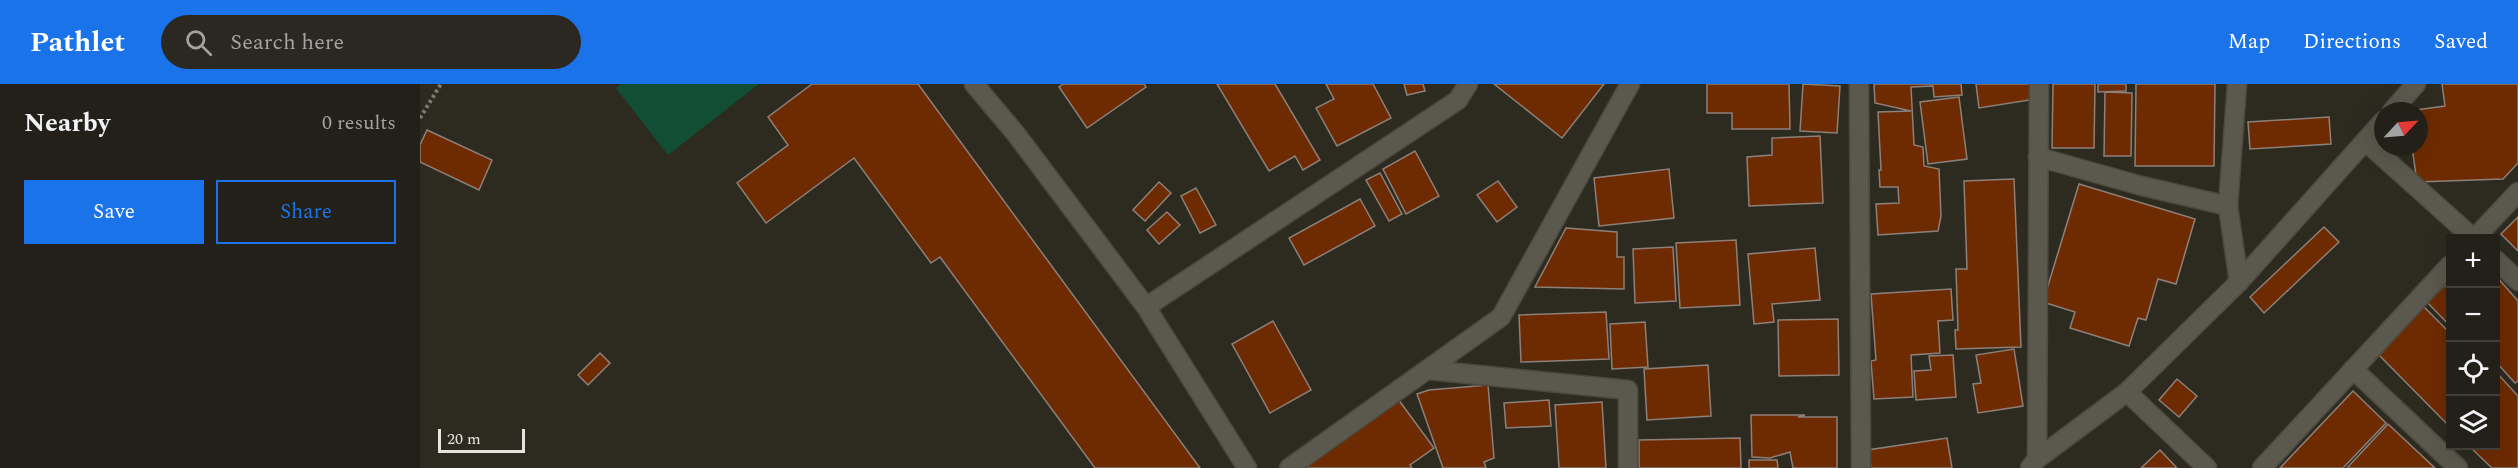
<!DOCTYPE html>
<meta charset="utf-8">
<style>
body{margin:0;font-family:Spectral,serif;background:#2a2821;color:#f1f3f6}
.controls{position:absolute;right:18px;bottom:18px;display:grid;overflow:hidden;border-radius:0px;box-shadow:0 6px 24px #0002}
.controls button{width:54px;height:54px;display:grid;place-items:center;padding:0;border:0;border-bottom:2px solid #3f3e37;background:#222018;color:#f1f3f6;font:30px sans-serif}
.compass{position:absolute;left:1954px;top:18px;width:54px;height:54px;border-radius:50%;background:#222018;box-shadow:0 6px 24px #0002;rotate:64deg}
.scale{position:absolute;left:18px;bottom:15px;width:87px;box-sizing:border-box;padding-left:6px;border:3px solid #e5e4dd;border-top:0;font-size:16px;line-height:21px;white-space:nowrap;color:#e5e4dd;-webkit-text-stroke:4px #2d2b20;paint-order:stroke}
.list{margin:0;padding:0;list-style:none}
h2{display:flex;justify-content:space-between;align-items:center;height:78px;margin:0;padding:0 24px;font-size:26px}
h2 small{font-size:20px;font-weight:400;color:#a2a3a2}
.actions{display:flex;gap:12px;padding:18px 24px}
.actions a{flex:1;padding:14px 0;border:2px solid #1a73e8;border-radius:0px;text-align:center;font-size:21px;color:#1a73e8}
.actions .main{background:#1a73e8;color:#fff}
.icon{flex:none;width:33px;height:33px;fill:none;stroke:currentColor;stroke-width:2;stroke-linecap:round;stroke-linejoin:round}
.map{position:relative;flex:none;width:2098px;height:384px;overflow:hidden}
header{display:flex;align-items:center;gap:36px;box-sizing:border-box;height:84px;padding:0 30px;background:#1a73e8;color:#fff}
header strong{font-size:28px}
nav{display:flex;gap:33px;margin-inline-start:auto;font-size:21px}
.search{width:420px;height:54px;background:#2a2821;display:flex;align-items:center;gap:15px;box-sizing:border-box;padding:0 21px;border-radius:33px;color:#a2a3a2;font-size:22px}
main{display:flex}
aside{flex:1;background:#222018}
.map>svg:first-child{display:block}
</style>
<header>
<strong>Pathlet</strong>
<div class="search"><svg class="icon" aria-label="search" viewBox="0 0 24 24"><circle cx="10" cy="10" r="6"/><path d="M15 15l6 6"/></svg>Search here</div>
<nav><a>Map</a><a>Directions</a><a>Saved</a></nav>
</header>
<main>
<aside>
<h2>Nearby<small>0 results</small></h2>
<ul class="list">
</ul>
<div class="actions"><a class="main">Save</a><a>Share</a></div>
</aside>
<div class="map">
<svg width="2098" height="384" viewBox="0 0 2098 384">
<rect width="100%" height="100%" fill="#2d2b20"/>
<path fill="#114e34" d="M201,0H339L248,71L196,4Z"/>
<g fill="#6e2a00" stroke="#8d807a" stroke-width="1.5">
<path d="M392,0H498L780,384H675L520,173L511,179L434,74L346,139L317,99L368,61L348,33Z"/>
<path d="M643,0H724L726,3L667,44L639,3Z"/>
<path d="M797,0H855L900,76L883,86L875,72L849,87Z"/>
<path d="M906,0H953L971,34L917,62L896,24L914,15Z"/>
<path d="M984,0H1003L1005,7L987,11Z"/>
<path d="M1074,0H1184L1142,54Z"/>
<path d="M1287,0H1369L1370,45H1312V29H1287Z"/>
<path d="M1383,0L1420,2L1417,49L1380,47Z"/>
<path d="M1454,0H1541L1542,11L1514,13L1513,2L1491,3L1494,61L1503,63L1504,82L1519,85L1521,132L1518,147L1458,151L1456,120L1479,119L1478,103H1460L1459,86H1461L1458,28L1491,27L1455,19Z"/>
<path d="M1556,0H1613L1615,15L1559,24Z"/>
<path d="M1633,0H1675L1674,64H1632Z"/>
<path d="M1678,0H1706V7L1678,8Z"/>
<path d="M1716,0H1795L1794,82H1715Z"/>
<path d="M2022,0H2098V79L2083,95L1997,98L1992,63H1999V27H1988L2025,22Z"/>
<path d="M1685,8L1712,9L1711,72H1684Z"/>
<path d="M1539,13L1547,75L1508,80L1500,18Z"/>
<path d="M1909,33L1911,60L1830,65L1828,38Z"/>
<path d="M7,46L72,76L59,106L0,78V61Z"/>
<path d="M1400,52L1403,119L1329,122L1327,73L1352,71V54Z"/>
<path d="M995,67L1019,112L986,130L963,85Z"/>
<path d="M1249,85L1254,134L1179,142L1174,94Z"/>
<path d="M960,89L982,130L969,137L946,96Z"/>
<path d="M1594,95L1601,263L1536,265L1535,246H1538L1536,185H1547L1544,97Z"/>
<path d="M1078,97L1097,123L1077,138L1057,111Z"/>
<path d="M739,98L751,109L725,137L713,126Z"/>
<path d="M1659,100L1775,135L1756,200L1738,195L1726,236L1718,234L1709,262L1650,244L1655,228L1623,218Z"/>
<path d="M776,104L796,141L780,149L761,112Z"/>
<path d="M940,115L955,142L884,181L869,154Z"/>
<path d="M747,128L760,141L739,160L727,146Z"/>
<path d="M2098,133V167L2081,150Z"/>
<path d="M1904,143L1919,158L1844,229L1830,213Z"/>
<path d="M1146,144L1197,148V173H1204V205L1115,203Z"/>
<path d="M1316,156L1320,221L1260,224L1256,159Z"/>
<path d="M1253,163L1256,217L1215,219L1213,165Z"/>
<path d="M1395,164L1400,216L1352,220L1354,238L1334,240L1328,170Z"/>
<path d="M2076,192L2098,217V297L2095,299L2076,278Z"/>
<path d="M2030,197V242L2007,218Z"/>
<path d="M1531,205L1533,236L1518,237L1520,269L1491,271L1493,313L1454,315L1451,277L1456,276L1451,210Z"/>
<path d="M2004,223L2030,249V343L1957,269Z"/>
<path d="M1186,228L1189,275L1101,278L1099,231Z"/>
<path d="M1418,235L1419,291L1359,292L1358,236Z"/>
<path d="M853,237L891,306L850,329L812,260Z"/>
<path d="M1225,238L1228,283L1192,285L1190,240Z"/>
<path d="M1594,265L1603,322L1558,329L1553,300L1561,299L1556,271Z"/>
<path d="M180,269L190,279L168,301L158,291Z"/>
<path d="M1533,271L1536,313L1496,316L1494,287L1511,286L1509,272Z"/>
<path d="M1288,281L1291,332L1227,336L1224,285Z"/>
<path d="M2076,288L2098,312V384H2072L2049,362H2076Z"/>
<path d="M1757,295L1777,312L1759,333L1739,316Z"/>
<path d="M1068,301L1074,374L1064,378L1066,384H1023L997,310L1009,306Z"/>
<path d="M1933,307L1966,339L1923,384H1860Z"/>
<path d="M978,315L1014,364L990,381L992,384H884Z"/>
<path d="M1129,316L1131,342L1086,344L1084,319Z"/>
<path d="M1182,318L1186,384H1139L1135,321Z"/>
<path d="M1331,331H1385L1378,333H1417V384H1373L1370,368L1350,374L1332,373Z"/>
<path d="M1968,340L2015,384H1927Z"/>
<path d="M1320,354L1321,384H1219V356Z"/>
<path d="M1527,354L1532,384H1451L1448,366Z"/>
<path d="M1740,366L1757,384H1721Z"/>
<path d="M1329,376H1357L1358,384H1329Z"/>
</g>
<g fill="none" stroke-linecap="round" stroke-linejoin="round">
<defs>
<g id="minor">
<path d="M554,0L596,50L726,223L827,384"/>
<path d="M1439,0L1441,384"/>
<path d="M1817,0L1808,122L1819,198"/>
<path d="M1972,27L1996,0"/>
<path d="M1945,57L2053,154"/>
<path d="M1618,73L1722,102L1808,122"/>
<path d="M2055,154L2098,108"/>
<path d="M2076,176L2098,197"/>
<path d="M726,223L1038,16L1048,0"/>
<path d="M1933,285L2038,384"/>
<path d="M1009,286L1208,306V384"/>
<path d="M1707,308L1787,384"/>
<path d="M1617,375L1619,0"/>
<path d="M869,384L1081,233L1210,0"/>
<path d="M1610,384L1617,375L1707,308L1819,198L1963,37"/>
<path d="M1842,384L2030,181"/>
</g>
</defs>
<use href="#minor" stroke="#4b4940" stroke-width="21"/>
<path stroke="#7c7a71" stroke-width="4" stroke-dasharray="3 3" stroke-linecap="butt" d="M0,34L21,0"/>
<use href="#minor" stroke="#5b594d" stroke-width="18"/>
</g>
</svg>
<div class="controls">
<button>+</button>
<button>−</button>
<button><svg class="icon" aria-label="locate" viewBox="0 0 24 24"><circle cx="12" cy="12" r="6"/><path d="M12 2v4M12 18v4M2 12h4M18 12h4"/></svg></button>
<button><svg class="icon" aria-label="layers" viewBox="0 0 24 24"><path d="M12 4l9 5-9 5-9-5zM3 14l9 5 9-5"/></svg></button>
</div>
<svg class="compass" viewBox="-18 -18 36 36"><path d="M0-13l5 13h-10z" fill="#e53935"/><path d="M0 13l5-13h-10z" fill="#a2a3a2"/></svg>
<div class="scale">20 m</div>
</div>
</main>
